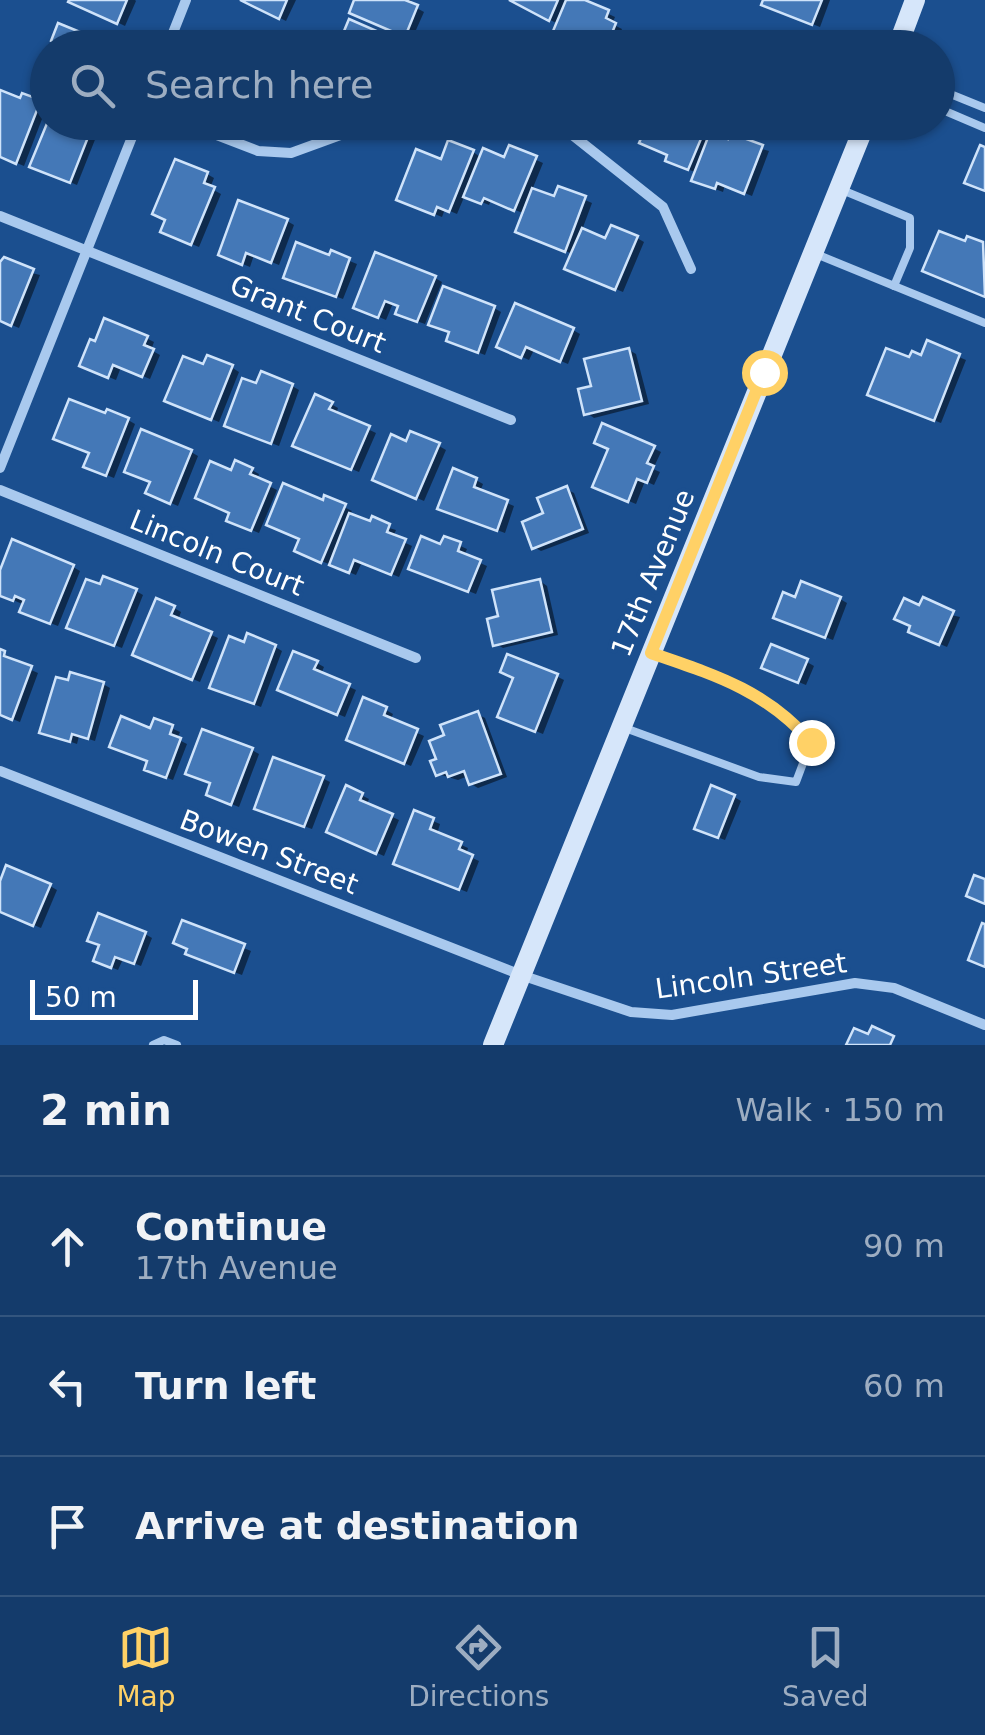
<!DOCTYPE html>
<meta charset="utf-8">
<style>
body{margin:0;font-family:"DejaVu Sans",sans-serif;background:#1d4271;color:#f1f3f6}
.scale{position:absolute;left:30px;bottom:25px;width:168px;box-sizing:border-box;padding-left:10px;border:5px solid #fff;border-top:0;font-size:28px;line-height:35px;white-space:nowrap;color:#fff;-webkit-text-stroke:8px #1b4f8f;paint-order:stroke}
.stop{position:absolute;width:30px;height:30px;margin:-22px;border:8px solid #ffd166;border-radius:50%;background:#fff}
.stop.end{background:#ffd166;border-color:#fff;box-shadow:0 2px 10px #0008}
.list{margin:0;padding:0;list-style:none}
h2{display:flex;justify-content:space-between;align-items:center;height:130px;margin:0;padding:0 40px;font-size:42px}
h2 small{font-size:32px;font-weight:400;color:#9dadc1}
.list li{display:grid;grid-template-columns:65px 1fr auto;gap:30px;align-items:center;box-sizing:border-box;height:140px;padding:0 40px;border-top:2px solid #33557e}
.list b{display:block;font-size:38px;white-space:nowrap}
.list p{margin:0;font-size:32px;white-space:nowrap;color:#9dadc1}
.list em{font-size:32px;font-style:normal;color:#9dadc1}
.icon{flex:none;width:55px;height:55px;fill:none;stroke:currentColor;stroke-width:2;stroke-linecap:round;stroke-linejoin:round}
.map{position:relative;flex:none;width:985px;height:1045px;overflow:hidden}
.search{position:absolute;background:#143b6b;box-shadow:0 2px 8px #0004;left:30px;right:30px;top:30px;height:110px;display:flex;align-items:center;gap:25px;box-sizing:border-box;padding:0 35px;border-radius:55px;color:#9dadc1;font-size:38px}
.sheet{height:550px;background:#143b6b}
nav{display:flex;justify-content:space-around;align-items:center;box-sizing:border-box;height:140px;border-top:2px solid #33557e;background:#143b6b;font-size:28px;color:#9dadc1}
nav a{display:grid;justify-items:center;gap:5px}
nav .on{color:#ffd166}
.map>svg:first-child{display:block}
</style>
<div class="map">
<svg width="985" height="1045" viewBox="0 0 985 1045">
<rect width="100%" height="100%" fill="#1b4f8f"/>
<g fill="#0007">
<path d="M71,0H135L136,1L125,26Z"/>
<path d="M243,0H296L286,21Z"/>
<path d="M357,0H411L409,4L424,12L412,39L359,16Z"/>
<path d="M512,0H579L615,17L612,24L622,29L615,48H562L558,24Z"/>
<path d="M765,0H830L820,27L771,8Z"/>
<path d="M0,93L47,106L24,166L0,156Z"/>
<path d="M49,122H102L77,185L40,170Z"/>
<path d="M631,122H713L716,124L711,135L769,151L752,196L725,185L723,192L702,184L697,173L675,164L647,131Z"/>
<path d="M510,148L543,163L532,190L556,199L560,189L592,203L582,230L607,241L637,238L644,242L623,292L574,272L573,254L525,236V214L491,200L489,205L465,195L457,214L445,209L442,217L407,203L442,162L473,152L482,158L505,160Z"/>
<path d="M207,174L214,178L210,188L221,194L199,247L170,235Z"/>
<path d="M287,221L294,225L279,265L254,255L250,267L228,258Z"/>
<path d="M332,254L357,264L343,299L293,281Z"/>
<path d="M0,265L40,275L19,328L0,320Z"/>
<path d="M435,278L442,282L425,324L405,317L401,306L393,303L386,320L356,307Z"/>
<path d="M494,308L501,312L485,355L456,344Z"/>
<path d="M573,330L580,334L568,364L534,350L529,360L507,350Z"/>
<path d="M146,338L154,342L151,350L160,355L150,379L121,367L116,380L89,369Z"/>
<path d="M928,344L966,360L941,423L878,398L911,361L922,358Z"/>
<path d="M629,350L636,354L649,404L594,418L587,413L594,388Z"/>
<path d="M204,367H231L239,372L219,422L175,404Z"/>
<path d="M292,386L299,390L279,446L234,429Z"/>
<path d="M331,404L338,408L336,414L376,433L359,472L303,449Z"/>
<path d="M128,420L135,424L114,478L94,470Z"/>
<path d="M407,444L439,446L446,450L424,501L382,483Z"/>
<path d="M653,448L661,452L653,469L660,472L654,485L645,481L636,504L602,490Z"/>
<path d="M191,452L198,456L178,506L155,496L152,482Z"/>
<path d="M252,470L259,474L257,480L277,490L259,533L236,524L232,473Z"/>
<path d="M476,480L483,484L480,492L514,506L505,533L448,512Z"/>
<path d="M566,489L574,493L589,533L541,551L534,547L546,515Z"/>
<path d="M324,503L344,507L352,511L349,516L396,530L393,537L412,546L399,577L362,562L356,575L304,554Z"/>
<path d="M445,539L467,549L464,556L487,566L476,594L419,572Z"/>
<path d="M73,567L80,571L58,626L29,615L25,605L8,598L0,586V577Z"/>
<path d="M540,581L547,586L558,635L503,648L496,644L501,618Z"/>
<path d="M136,591L143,595L122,648L77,631Z"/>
<path d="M840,599L847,603L833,640L784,621L796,600Z"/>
<path d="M174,608L181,612L178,620L218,638L200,682L142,658Z"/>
<path d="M920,608L960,617L947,647L919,635Z"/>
<path d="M246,646L275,647L282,651L261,707L219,691Z"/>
<path d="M0,652L12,658L11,661L38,673L20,722L0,714Z"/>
<path d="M807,662L814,666L806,685L771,671Z"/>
<path d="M317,663L324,667L321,674L356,690L345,717L287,693Z"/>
<path d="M556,676L564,680L543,734L508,720Z"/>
<path d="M103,684L110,688L95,741L79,736L77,744L42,732Z"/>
<path d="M386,710L393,714L390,721L424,736L411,766L356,743Z"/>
<path d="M477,714L485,718L507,777L478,788L471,784L468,776L458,780L438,774Z"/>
<path d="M155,721L180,732L177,739L187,744L173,780L154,773L150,761Z"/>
<path d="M252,750L259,754L239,807L216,798L213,784Z"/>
<path d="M322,778L330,782L312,829L264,812Z"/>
<path d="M361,795L369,799L366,805L399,820L384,856L336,835Z"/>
<path d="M734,797L741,801L725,840L704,832Z"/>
<path d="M416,814L440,824L437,834L468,848L466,855L479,861L467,892L403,867Z"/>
<path d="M50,886L57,890L41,928L0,911V887Z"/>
<path d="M183,923L251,951L242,975L195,957Z"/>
<path d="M145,934L152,938L141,966L123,959L118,970L103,964L100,949Z"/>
</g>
<g fill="#4478b7" stroke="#cfe3fa" stroke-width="2.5">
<path d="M69,0H127L117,24L68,2Z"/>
<path d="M240,0H287L279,19Z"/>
<path d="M354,0H405L418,5L405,37L349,13Z"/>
<path d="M509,0H558L549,21Z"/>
<path d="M566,0H585L609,10L606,18L616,23L606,48H559L548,43Z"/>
<path d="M763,0H822L812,25L761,5Z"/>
<path d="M349,19L402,42L399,48H337Z"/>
<path d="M58,23L119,48H55L57,44L51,41Z"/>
<path d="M0,90L20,98L22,93L41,100L16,164L0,157Z"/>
<path d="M48,121L94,122L70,183L29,167Z"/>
<path d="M648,122H708L688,170L665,161L667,155L639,143Z"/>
<path d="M710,132L728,139L730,133L763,145L744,194L717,183L715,189L691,181Z"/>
<path d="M448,140L474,150L449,212L437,207L434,215L396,200L416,149L441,159Z"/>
<path d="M509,145L537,156L514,211L484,198L481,204L463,197L483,148L504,157Z"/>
<path d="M980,145L985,147V191L964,183Z"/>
<path d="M175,159L208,172L204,183L215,187L191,245L160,232L165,220L152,214Z"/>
<path d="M558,186L586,196L565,252L515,232L532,188L554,196Z"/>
<path d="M238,200L288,219L271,263L246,253L242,265L218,255Z"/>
<path d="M611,225L638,236L615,290L564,269L582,228L605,238Z"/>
<path d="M939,231L965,241L967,236L983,242L985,297L922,271Z"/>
<path d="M296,242L329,255L331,250L350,258L336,297L283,278Z"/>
<path d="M375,252L436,276L417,322L395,314L398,306L385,301L378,318L353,308Z"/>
<path d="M4,257L34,269L11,326L0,321V262Z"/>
<path d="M443,286L495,306L478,353L446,341L449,332L428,325Z"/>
<path d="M515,303L574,328L560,362L526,347L521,358L496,347Z"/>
<path d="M104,318L148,336L144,345L154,349L142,377L113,365L108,378L79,366L90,339L95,341Z"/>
<path d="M927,340L960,354L934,421L867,395L886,348L909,357L912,351L921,355Z"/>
<path d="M629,348L642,401L584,415L578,389L591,386L584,359Z"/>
<path d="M207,355L233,365L211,420L164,401L183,356L203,364Z"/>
<path d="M261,371L293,384L271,444L224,426L242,378L256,383Z"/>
<path d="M315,394L333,402L329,409L370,426L351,470L292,446Z"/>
<path d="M69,399L105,413L107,409L129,418L106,476L83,467L89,453L53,439Z"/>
<path d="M602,423L655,446L647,463L654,466L647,483L637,479L628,502L592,487L608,449L594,443Z"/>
<path d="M141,429L192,450L170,504L145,493L150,482L124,472Z"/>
<path d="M410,431L440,443L416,499L372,480L391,434L406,441Z"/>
<path d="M235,460L253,468L250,474L271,483L251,531L226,521L229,513L195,498L210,461L231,470Z"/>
<path d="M453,468L477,478L474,487L508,500L497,531L437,509Z"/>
<path d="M283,483L323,500L324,495L346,504L321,563L294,551L299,539L266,525Z"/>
<path d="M567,486L583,529L532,549L522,522L543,513L537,498Z"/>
<path d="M349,513L370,521L372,516L390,524L387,532L406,539L391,575L354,560L349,573L329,565Z"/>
<path d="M421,536L440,544L444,536L461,542L458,551L481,560L468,592L408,569Z"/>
<path d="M12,539L74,565L50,624L19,612L24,600L15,596L13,601L0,596V570Z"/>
<path d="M103,576L137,589L114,646L66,628L86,579L100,584Z"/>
<path d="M540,579L552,632L493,646L487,619L498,616L492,590Z"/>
<path d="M801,581L841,597L825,638L773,618L783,592L795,597Z"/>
<path d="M923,597L954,611L939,645L908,632L910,626L894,619L904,598L919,605Z"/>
<path d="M156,598L175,606L171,615L212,632L192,680L132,655Z"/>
<path d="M247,633L276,645L254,704L209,688L229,636L244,642Z"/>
<path d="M771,644L808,659L798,683L761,668Z"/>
<path d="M0,649L5,651L4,656L32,666L12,720L0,715Z"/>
<path d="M293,651L318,661L314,669L350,684L337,715L277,690Z"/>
<path d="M507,654L558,674L535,732L497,717L513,678L500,672Z"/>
<path d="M70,672L104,682L88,739L72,734L70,742L39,733L56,677L68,680Z"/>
<path d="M363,697L387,707L384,715L418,729L404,764L346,740Z"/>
<path d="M478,711L501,774L469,785L464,771L448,777L446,772L436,776L430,761L436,759L429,741L444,735L440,725Z"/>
<path d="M121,716L150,728L154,718L173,725L170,734L181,738L166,778L144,770L147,761L109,747Z"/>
<path d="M202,729L253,748L231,805L206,795L210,783L185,774Z"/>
<path d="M273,757L324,776L304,827L254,809Z"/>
<path d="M346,785L363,793L360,800L393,814L376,854L326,832Z"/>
<path d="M711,785L735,795L718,838L694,829Z"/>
<path d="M414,810L434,818L430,829L462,842L459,849L473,855L459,890L393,864Z"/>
<path d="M6,865L51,884L33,926L0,912V881Z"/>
<path d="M974,875L985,879V904L966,896Z"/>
<path d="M98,913L146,932L134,964L115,957L111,968L93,961L99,945L87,941Z"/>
<path d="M182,920L245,944L234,973L185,954L187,949L173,943Z"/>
<path d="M982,923L985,924V967L968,960Z"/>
<path d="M872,1026L894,1036L890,1045H846L854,1028L868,1034Z"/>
</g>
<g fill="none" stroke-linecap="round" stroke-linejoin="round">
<g stroke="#a9c9ee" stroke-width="8">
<path d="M938,89L985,108"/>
<path d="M938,108L985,128"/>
<path d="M842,190L910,218V248L894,286"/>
<path d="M816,254L985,323"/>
<path d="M625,728L759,777L796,782L811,742C765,689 719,677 655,655"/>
<path d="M153,1045L164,1040L177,1045"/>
</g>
<g stroke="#a9c9ee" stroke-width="10">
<path d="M167,48L186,0"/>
<path d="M436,48C455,30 489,32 509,48"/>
<path d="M183,122L258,151L291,153L376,122"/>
<path d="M556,122L663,207L691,269"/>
<path d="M0,216L511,420"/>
<path d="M0,468L138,122"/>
<path d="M0,490L416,658"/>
<path d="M0,771L521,975L631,1012L672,1015L855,983L894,988L985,1025"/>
</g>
<g stroke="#d6e6fa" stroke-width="20">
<path d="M897,48L915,0"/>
<path d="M493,1045L866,122"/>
</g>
</g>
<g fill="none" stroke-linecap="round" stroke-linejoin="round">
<path stroke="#ffd166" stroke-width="12" d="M764,372L651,653C715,675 765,690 811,742"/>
</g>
<g text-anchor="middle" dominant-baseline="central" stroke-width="8" stroke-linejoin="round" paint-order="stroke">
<g font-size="28" fill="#fff" stroke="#1b4f8f">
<text transform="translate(308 314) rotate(22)">Grant Court</text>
<text transform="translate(217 553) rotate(22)">Lincoln Court</text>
<text transform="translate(653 573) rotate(-68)">17th Avenue</text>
<text transform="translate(269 852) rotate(21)">Bowen Street</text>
<text transform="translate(751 976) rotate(-8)">Lincoln Street</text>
</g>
</g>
</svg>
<div class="scale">50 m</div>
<div class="stop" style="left:764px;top:372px"></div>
<div class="stop end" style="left:811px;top:742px"></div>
<div class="search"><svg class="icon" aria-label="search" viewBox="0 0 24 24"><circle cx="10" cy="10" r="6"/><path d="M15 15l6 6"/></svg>Search here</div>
</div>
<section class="sheet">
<h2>2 min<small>Walk · 150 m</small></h2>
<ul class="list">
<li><svg class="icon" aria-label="ahead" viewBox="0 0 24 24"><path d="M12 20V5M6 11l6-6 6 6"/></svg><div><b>Continue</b><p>17th Avenue</p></div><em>90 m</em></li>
<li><svg class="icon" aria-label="left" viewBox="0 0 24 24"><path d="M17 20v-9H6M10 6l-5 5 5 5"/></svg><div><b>Turn left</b></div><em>60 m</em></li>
<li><svg class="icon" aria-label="arrive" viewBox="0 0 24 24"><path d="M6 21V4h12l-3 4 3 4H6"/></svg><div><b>Arrive at destination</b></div></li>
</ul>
</section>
<nav>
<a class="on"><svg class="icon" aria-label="map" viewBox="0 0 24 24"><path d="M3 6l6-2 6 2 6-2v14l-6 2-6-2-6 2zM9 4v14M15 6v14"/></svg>Map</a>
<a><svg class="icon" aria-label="directions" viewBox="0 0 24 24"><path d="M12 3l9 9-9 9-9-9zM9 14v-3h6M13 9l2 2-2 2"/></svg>Directions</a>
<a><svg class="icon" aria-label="saved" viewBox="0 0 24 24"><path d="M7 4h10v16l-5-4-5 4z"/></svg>Saved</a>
</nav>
